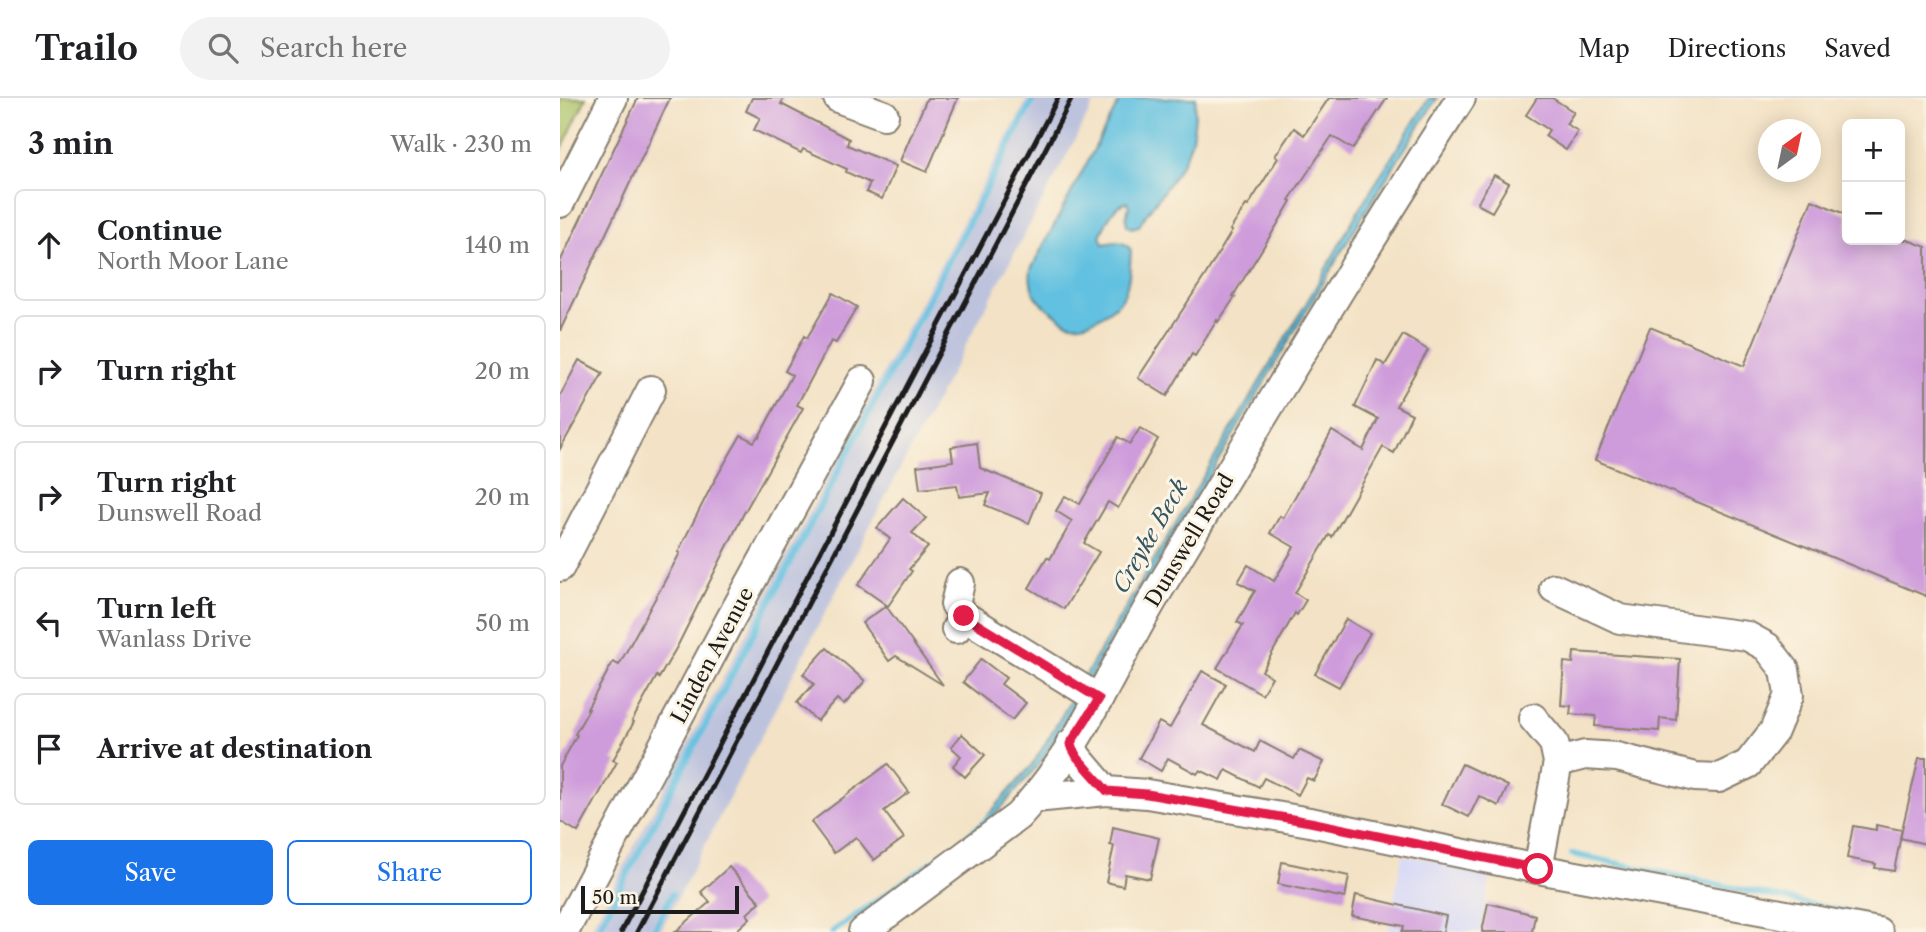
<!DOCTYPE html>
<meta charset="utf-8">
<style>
body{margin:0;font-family:"Libre Caslon Text",serif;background:#f2f2f2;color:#202124}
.controls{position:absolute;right:21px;top:21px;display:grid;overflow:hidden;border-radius:10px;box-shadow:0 4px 18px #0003}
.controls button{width:63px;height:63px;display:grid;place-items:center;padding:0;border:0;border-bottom:2px solid #e0e0e0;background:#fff;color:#202124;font:35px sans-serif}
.compass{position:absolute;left:1198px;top:21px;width:63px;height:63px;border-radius:50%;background:#fff;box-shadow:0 4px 18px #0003;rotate:33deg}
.scale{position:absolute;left:21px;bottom:18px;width:158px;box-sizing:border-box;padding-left:7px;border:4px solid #1c1c1c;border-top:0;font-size:19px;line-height:24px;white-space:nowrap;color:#1c1c1c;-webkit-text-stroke:5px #fcf5e5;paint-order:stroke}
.stop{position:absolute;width:21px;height:21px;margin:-16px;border:5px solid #e11d48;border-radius:50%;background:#fff}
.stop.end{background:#e11d48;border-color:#fff;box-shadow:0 2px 7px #0008}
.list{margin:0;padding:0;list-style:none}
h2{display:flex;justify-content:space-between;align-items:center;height:91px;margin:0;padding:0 28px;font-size:30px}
h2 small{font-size:23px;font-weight:400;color:#757577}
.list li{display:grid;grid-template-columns:46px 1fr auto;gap:21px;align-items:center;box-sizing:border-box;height:112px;margin:0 14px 14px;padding:0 14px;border:2px solid #e0e0e0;border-radius:10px}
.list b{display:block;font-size:26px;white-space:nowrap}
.list p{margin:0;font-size:23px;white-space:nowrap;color:#757577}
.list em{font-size:23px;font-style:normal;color:#757577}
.actions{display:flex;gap:14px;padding:21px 28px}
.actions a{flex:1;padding:16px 0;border:2px solid #1a73e8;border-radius:10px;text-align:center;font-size:24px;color:#1a73e8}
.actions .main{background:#1a73e8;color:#fff}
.icon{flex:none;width:38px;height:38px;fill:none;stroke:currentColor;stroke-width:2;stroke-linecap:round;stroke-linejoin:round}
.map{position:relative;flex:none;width:1366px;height:834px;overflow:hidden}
header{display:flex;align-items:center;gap:42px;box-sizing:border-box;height:98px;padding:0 35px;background:#fff;border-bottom:2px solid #e0e0e0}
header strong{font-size:33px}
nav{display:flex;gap:38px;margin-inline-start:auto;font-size:24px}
.search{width:490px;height:63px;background:#f2f2f2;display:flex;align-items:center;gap:18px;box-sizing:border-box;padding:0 24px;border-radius:38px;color:#757577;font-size:26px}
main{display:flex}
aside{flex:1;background:#fff}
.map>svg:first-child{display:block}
</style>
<header>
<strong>Trailo</strong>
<div class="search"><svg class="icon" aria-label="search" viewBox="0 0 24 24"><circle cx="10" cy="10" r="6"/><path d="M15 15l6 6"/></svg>Search here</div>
<nav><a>Map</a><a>Directions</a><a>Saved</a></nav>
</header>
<main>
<aside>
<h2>3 min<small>Walk · 230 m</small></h2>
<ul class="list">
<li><svg class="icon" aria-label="ahead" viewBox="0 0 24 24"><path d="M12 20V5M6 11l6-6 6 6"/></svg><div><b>Continue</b><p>North Moor Lane</p></div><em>140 m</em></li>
<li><svg class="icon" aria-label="right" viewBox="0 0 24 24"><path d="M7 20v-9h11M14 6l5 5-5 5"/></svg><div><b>Turn right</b></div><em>20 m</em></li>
<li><svg class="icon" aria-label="right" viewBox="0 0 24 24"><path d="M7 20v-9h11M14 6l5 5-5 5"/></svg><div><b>Turn right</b><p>Dunswell Road</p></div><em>20 m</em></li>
<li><svg class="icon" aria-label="left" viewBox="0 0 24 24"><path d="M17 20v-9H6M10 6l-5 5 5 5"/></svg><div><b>Turn left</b><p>Wanlass Drive</p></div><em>50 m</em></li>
<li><svg class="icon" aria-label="arrive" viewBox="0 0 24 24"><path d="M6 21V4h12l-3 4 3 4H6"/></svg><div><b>Arrive at destination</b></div></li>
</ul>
<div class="actions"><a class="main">Save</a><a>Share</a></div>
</aside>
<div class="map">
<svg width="1366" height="834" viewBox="0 0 1366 834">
<rect width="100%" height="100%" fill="#fcf5e5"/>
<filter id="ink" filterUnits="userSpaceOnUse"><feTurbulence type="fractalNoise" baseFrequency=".0143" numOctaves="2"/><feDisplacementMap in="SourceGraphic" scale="14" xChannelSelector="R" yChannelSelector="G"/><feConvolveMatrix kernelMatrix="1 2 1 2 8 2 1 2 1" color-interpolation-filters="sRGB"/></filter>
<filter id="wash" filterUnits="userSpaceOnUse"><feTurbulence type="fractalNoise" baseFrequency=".00686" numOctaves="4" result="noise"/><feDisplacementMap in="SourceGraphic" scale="28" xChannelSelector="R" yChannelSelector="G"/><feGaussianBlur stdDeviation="1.57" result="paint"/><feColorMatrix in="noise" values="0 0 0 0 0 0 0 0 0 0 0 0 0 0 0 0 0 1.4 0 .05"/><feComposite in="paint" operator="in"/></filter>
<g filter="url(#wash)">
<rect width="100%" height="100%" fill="#f3e2c5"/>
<path fill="#d6d8f8" d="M842,757L931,773L921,834H828Z"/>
<path fill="#bec3dd" d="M468,0H537L314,420L100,834H29Z"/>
<path fill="#abc267" stroke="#646f42" stroke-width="2" d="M0,0H26L0,55Z"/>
<g fill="#62c1e0" stroke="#3f6e7e" stroke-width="2">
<path d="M561,0H636C635,15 635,30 631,44C622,76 595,100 579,128L572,130L567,127L566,121L569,108L567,104C551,109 547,124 540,138L543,146C555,144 562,141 571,152C570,167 570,185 563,199C559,206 553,210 547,214C538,221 524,228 512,226C505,225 499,219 494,215C477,203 468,193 471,171Z"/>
<path d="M869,0H877L803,117L480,665L429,724L423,723L473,666L754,192L798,113Z"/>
</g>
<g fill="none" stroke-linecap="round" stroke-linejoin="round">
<g stroke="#62c1e0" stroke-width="6">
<path d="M398,746L430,719"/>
<path d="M1012,756L1301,817"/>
<path d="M37,834L474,0"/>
<path d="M93,834L112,796"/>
<path d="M272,834L387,754"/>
</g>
</g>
<g id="blocks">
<g fill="#ce9bdb">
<path d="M78,0H110L0,233V164Z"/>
<path d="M192,0H224L221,6L289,41L287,47L336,68L322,101L306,94L310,85L286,74L287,71L243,51L241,55L194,32L200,20L186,13Z"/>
<path d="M367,0H398L367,74L340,63Z"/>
<path d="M769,0H827L793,51L772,38L729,102L731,103L717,127L673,198L675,199L658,224L657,222L635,258L632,256L607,298L578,280L646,176L672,133L670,132L686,107L688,108L718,60L715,58L734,30L744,37Z"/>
<path d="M977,0H992L1014,14L1006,26L1018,33L1006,52L985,38L989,32L966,17Z"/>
<path d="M934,77L949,85L932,114L917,106Z"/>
<path d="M1252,102L1287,117V142H1348L1366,149V498L1035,362L1090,229L1184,268Z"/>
<path d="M273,195L297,209L276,245L271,243L258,268L237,307L243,310L184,415L118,547L99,580L97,578L72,623L74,624L53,662L57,664L18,734L0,723V668L17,637L15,636L29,611H27L53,564L59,567L120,455L118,454L152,387L181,337L194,344L198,338L199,339L232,277L225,273L244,238L247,240Z"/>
<path d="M843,237L868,252L836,308L852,316L834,355L823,349L772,439L769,437L735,495L746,502L737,517L735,515L702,573L712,579L702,596L657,570L683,527L677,524L695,493L678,484L688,467L714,483L734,449L710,435L720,418L723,420L772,333L803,352L818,321L795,309L817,262L825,267Z"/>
<path d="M19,262L43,275L0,351V298Z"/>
<path d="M580,330L598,341L558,410L548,404L524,445L539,454L504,511L469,490L487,459L490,461L512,423L496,413L505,398L520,406L558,339L570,346Z"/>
<path d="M417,345L420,370L481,395L469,425L425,407L430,395L399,399L397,387L360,391L357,368L393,363L391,349Z"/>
<path d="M343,400L366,420L352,435L368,449L349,471L352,473L328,508L298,487L330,441L317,430Z"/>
<path d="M326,508L383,587L336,558L329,563L302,525Z"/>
<path d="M786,521L810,535L779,589L755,576Z"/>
<path d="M267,550L305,583L284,607L277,601L257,623L237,605L254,586L243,576Z"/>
<path d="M1014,554L1120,561L1116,622L1100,620L1099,633L1035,628L1036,618L1010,616L1011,608L1001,607L1004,564L1013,565Z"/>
<path d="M421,561L446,580L441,586L466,605L452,622L403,584Z"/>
<path d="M642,573L666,586L643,627L695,654L700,643L734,661L739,652L764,664L754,683L747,680L738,697L704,680L699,689L666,672L661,682L640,672L637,676L608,660L601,673L579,660L599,624L610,630Z"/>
<path d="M402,636L425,657L405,679L393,668L401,658L391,649Z"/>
<path d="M1359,660H1366V746L1340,740Z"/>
<path d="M328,666L349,694L324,713L344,740L314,762L296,739L274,755L251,724Z"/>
<path d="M902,666L948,688L939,708L919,698L909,719L882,706Z"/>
<path d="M1316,727L1342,732L1334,773L1315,770L1316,766L1287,760L1293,728L1316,732Z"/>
<path d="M553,729L599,740L590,781L565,776L563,788L546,784L554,748L550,747Z"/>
<path d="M722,764L789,778L785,800L718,786Z"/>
<path d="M169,769L200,804L187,816L190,820L175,834H115L150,804L141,794Z"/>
<path d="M796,797L886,818L883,834H842L844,828L792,818Z"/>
<path d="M928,805L975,817L972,834H922Z"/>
</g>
</g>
</g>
<g filter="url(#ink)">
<use href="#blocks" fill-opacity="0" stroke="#887f70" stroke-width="2"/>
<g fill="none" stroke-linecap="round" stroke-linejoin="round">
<defs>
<g id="minor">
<path d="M278,0L324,17"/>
<path d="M0,105L53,0"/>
<path d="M0,469L91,292"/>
<path d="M994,490L1060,521L1187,538L1207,549L1225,572L1229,597L1214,633L1188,666L1159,680L1135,679L1057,659L1025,657L998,664"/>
<path d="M404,518L539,601"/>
<path d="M396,531L404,518L395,506L400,485"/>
<path d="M973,620L994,645L998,664L978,771"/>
<path d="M510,646L517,659L546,693"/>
<path d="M475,700L546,693L587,696L750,724L978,771L1318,834"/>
<path d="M4,834L170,522L302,283"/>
<path d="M303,834L458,718C519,654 553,568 598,493C697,328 796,162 901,0"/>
</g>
</defs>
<use href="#minor" stroke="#887f70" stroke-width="32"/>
<use href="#minor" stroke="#fff" stroke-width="28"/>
<g stroke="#1c1c1c" stroke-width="5">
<path d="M61,834L498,0"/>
<path d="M77,834L512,0"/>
</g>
</g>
</g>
<g fill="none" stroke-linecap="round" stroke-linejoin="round" filter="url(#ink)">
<path stroke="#e11d48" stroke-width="9" d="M404,518L539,601L510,646L517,659L547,693L587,696L750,724L978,771"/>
</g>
<g text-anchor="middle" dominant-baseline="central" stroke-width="6" stroke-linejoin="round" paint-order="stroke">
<g font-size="21" fill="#1c1c1c" stroke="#fcf5e5">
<text transform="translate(629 442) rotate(-59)">Dunswell Road</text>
<text transform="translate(152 557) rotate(-62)">Linden Avenue</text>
</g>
<g font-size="23" font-style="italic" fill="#345661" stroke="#fcf5e5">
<text transform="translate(590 438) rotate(-60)">Creyke Beck</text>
</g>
</g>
</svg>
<div class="controls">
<button>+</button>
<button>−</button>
</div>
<svg class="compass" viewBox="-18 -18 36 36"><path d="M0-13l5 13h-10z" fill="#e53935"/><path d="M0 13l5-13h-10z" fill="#757577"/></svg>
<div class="scale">50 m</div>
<div class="stop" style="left:978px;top:771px"></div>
<div class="stop end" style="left:404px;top:518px"></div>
</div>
</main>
